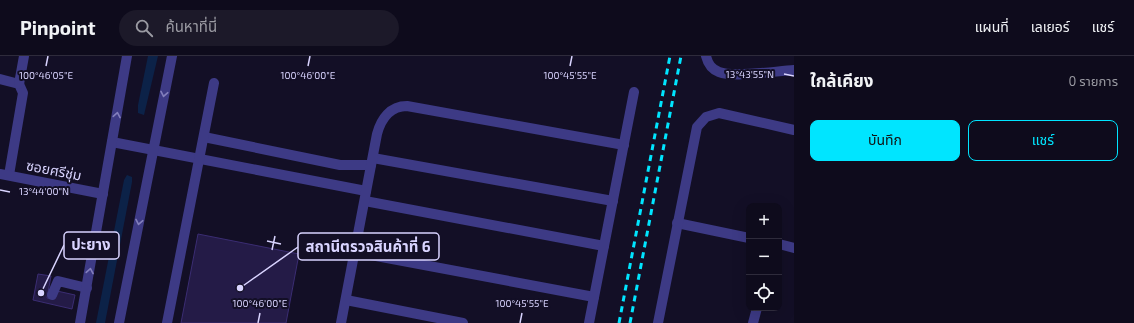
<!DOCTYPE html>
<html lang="th">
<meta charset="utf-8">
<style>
body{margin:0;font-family:"Exo 2","Noto Sans Thai",sans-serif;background:#1c1929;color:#f1f3f6}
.controls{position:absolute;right:12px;bottom:12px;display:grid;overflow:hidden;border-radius:8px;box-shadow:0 4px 16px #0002}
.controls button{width:36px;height:36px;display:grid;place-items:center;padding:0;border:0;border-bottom:1px solid #2e2b3b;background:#0e0b1c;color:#f1f3f6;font:20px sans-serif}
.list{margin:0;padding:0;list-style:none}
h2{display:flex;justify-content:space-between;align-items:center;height:52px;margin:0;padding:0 16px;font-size:17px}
h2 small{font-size:13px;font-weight:400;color:#9b9ba3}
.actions{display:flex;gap:8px;padding:12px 16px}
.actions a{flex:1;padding:9px 0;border:1px solid #00e5ff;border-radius:8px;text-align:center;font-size:14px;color:#00e5ff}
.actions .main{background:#00e5ff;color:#111}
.icon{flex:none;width:22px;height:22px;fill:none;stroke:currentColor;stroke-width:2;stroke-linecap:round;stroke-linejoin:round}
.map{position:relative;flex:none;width:794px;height:267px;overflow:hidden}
header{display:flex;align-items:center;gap:24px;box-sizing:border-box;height:56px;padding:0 20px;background:#0e0b1c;border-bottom:1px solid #2e2b3b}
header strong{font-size:19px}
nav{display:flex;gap:22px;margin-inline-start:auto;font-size:14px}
.search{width:280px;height:36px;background:#1c1929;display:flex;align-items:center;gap:10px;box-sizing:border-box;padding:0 14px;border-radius:22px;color:#9b9ba3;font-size:15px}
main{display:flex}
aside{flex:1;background:#0e0b1c}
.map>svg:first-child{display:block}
</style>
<header>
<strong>Pinpoint</strong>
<div class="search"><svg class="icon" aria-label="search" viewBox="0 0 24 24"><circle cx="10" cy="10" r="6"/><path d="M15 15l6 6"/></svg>ค้นหาที่นี่</div>
<nav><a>แผนที่</a><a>เลเยอร์</a><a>แชร์</a></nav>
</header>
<main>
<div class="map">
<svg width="794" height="267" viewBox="0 0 794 267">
<rect width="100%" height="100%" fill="#130f26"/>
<g fill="#0c2248">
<path d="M148,0H158L144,59L138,57V49Z"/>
<path d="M127,119L132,121V126L105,267H96L124,124Z"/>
</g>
<g fill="#241b47" stroke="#3b2d73">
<path d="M198,178L299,198L286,267H181Z"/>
<path d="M38,218L51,220L47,242L55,243L57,235L75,239L72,253L33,244Z"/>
</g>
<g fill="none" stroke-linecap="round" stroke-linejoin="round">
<g stroke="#3d3a85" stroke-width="10">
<path d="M706,0C708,8 711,13 719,16C734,22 776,15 794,14"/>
<path d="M0,23L19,28L23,37L9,119"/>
<path d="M19,28L24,0"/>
<path d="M204,81L340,109H371"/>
<path d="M112,86L366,135"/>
<path d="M373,102L613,145"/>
<path d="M0,118L103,138"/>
<path d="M365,145L604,190"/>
<path d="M677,167L749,182"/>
<path d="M779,188L794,192"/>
<path d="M355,196L594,241"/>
<path d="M52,239L58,225L87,232"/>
<path d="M346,244L463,267"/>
<path d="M80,267L127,0"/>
<path d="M119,267L172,0"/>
<path d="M167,267L214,27"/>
<path d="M341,267L377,78C381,63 390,50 407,50L624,89"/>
<path d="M589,267L634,36"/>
<path d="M658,267L697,71L706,61L719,57L794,74"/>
<path d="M753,267L757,252"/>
</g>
<g stroke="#00e5ff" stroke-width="3" stroke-dasharray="6 5" stroke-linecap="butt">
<path d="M619,267L670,0"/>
<path d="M630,267L681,0"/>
</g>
</g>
<defs><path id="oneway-chevron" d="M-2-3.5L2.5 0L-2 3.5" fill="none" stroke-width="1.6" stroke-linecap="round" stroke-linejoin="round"/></defs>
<g stroke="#837fbc">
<use href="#oneway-chevron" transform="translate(164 38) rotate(101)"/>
<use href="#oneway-chevron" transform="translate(117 59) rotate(-80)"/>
<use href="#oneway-chevron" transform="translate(139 166) rotate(101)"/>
<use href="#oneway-chevron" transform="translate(90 215) rotate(-80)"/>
</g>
<path fill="none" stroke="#d9d4ff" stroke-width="1.5" d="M46,10L48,0M308,10L310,0M570,10L572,0M784,18L794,20M0,134L10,136M267,185L281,188M272,194L275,180M258,267L260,257M520,267L522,257"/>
<g text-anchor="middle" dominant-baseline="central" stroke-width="4" stroke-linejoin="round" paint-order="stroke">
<g font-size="14" fill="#d9d4ff" stroke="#130f26">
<text transform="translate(54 114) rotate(11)">ซอยศรีชุ่ม</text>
</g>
</g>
<g font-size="10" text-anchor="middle" fill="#d9d4ff" stroke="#130f26" stroke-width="4" stroke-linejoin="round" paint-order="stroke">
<text x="750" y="22">13°43'55"N</text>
<text x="46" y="23">100°46'05"E</text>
<text x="308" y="23">100°46'00"E</text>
<text x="570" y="23">100°45'55"E</text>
<text x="44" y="139">13°44'00"N</text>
<text x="260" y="251">100°46'00"E</text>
<text x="522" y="251">100°45'55"E</text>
</g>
<path fill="none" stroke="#d9d4ff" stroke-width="1.5" d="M41 237L64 189M240 232L298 191"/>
<g fill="#d9d4ff" stroke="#130f26" stroke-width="1.5">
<circle cx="41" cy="237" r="4"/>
<circle cx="240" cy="232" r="4"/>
</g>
<g fill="#130f26" stroke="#d9d4ff" stroke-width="1.5">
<rect x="64" y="176" width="55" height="27" rx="4"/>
<rect x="298" y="177" width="141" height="27" rx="4"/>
</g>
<g font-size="15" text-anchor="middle" font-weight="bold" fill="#d9d4ff">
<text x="91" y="194">ปะยาง</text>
<text x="368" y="196">สถานีตรวจสินค้าที่ 6</text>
</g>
</svg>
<div class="controls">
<button>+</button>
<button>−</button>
<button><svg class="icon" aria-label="locate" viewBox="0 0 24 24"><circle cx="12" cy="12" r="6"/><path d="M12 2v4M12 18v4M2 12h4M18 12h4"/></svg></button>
</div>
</div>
<aside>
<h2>ใกล้เคียง<small>0 รายการ</small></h2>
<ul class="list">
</ul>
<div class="actions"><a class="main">บันทึก</a><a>แชร์</a></div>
</aside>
</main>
